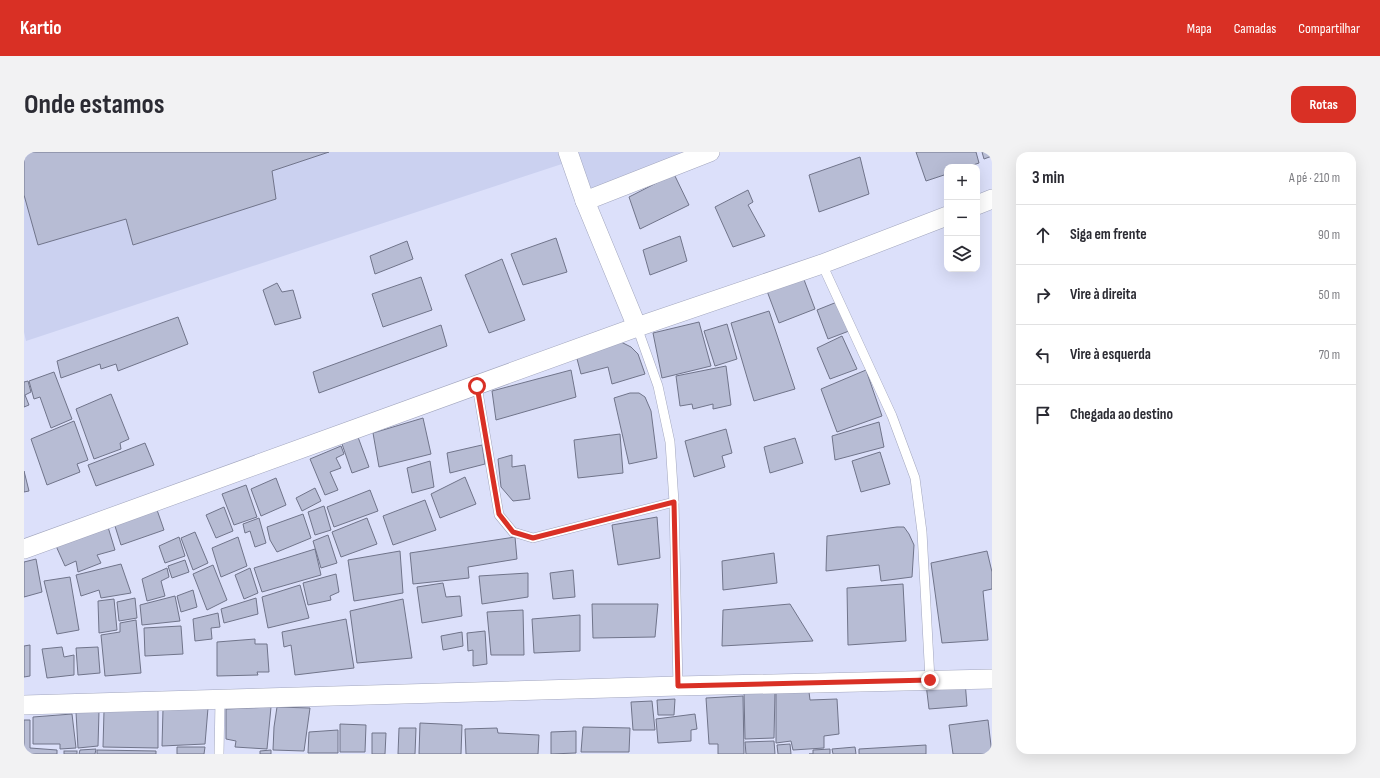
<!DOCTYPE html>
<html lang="pt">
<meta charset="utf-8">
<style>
body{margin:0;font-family:"Sofia Sans Condensed",sans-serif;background:#f2f2f3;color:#2b2b33}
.controls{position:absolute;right:12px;top:12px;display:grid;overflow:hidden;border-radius:8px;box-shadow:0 4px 16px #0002}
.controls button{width:36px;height:36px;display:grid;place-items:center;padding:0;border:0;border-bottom:1px solid #e1e1e2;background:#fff;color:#2b2b33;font:20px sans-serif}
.stop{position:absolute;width:12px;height:12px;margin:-9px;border:3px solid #d93025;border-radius:50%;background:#fff}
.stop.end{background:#d93025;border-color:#fff;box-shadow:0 1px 4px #0008}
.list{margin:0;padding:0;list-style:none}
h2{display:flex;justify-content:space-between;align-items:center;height:52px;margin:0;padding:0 16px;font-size:17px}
h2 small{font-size:13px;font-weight:400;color:#7c7c81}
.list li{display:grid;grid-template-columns:26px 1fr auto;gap:12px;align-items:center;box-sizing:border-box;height:60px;padding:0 16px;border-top:1px solid #e1e1e2}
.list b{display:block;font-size:15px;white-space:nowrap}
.list em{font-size:13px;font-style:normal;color:#7c7c81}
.icon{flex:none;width:22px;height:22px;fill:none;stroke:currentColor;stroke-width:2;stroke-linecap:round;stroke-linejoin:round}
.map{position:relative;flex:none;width:968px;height:602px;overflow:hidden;border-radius:12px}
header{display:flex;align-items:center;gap:24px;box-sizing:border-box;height:56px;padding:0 20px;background:#d93025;color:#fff}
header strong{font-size:19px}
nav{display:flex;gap:22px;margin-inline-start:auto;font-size:14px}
.intro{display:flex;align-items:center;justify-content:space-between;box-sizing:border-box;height:96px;padding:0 24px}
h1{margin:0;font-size:28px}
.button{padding:10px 18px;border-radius:12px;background:#d93025;color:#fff;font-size:14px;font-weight:700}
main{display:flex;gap:24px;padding:0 24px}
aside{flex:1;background:#fff;border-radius:12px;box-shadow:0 4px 16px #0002}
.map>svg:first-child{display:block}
</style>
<header>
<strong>Kartio</strong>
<nav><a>Mapa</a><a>Camadas</a><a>Compartilhar</a></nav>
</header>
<div class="intro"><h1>Onde estamos</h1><a class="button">Rotas</a></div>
<main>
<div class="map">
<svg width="968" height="602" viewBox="0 0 968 602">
<rect width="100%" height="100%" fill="#dce0fa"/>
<path fill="#cbd1f0" d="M0,0H687L561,49L547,9L2,189L0,180Z"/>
<g fill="#b7bcd4" stroke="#70748a">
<path d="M0,0H305L248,19L252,47L109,93L102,67L14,93L0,43Z"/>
<path d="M892,0H952L955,11L943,15H923V22L902,29Z"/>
<path d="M958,0H968V4L960,7Z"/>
<path d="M836,5L845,42L795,60L785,23Z"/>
<path d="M650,22L665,53L616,77L605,45Z"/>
<path d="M724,38L729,50L724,53L741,84L709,95L691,55Z"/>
<path d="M656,84L663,109L626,123L619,98Z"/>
<path d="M532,86L543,120L499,133L487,102Z"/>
<path d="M383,89L389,107L351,122L346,104Z"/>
<path d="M478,107L501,168L465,181L441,123Z"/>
<path d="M397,125L408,158L359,175L348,142Z"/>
<path d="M779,125L791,157L755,171L743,139Z"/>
<path d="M253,131L258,140L269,138L277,166L251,173L239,138Z"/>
<path d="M813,150L825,179L804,187L793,158Z"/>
<path d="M745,159L771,237L730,249L707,171Z"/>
<path d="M154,165L164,192L94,219L92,212L77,217L76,212L37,226L33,209Z"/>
<path d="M675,170L687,214L638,226L629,181Z"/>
<path d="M703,172L713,207L691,214L680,179Z"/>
<path d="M417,173L423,194L295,241L289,220Z"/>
<path d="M818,184L833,217L806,227L793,196Z"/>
<path d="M597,190L607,195L614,202L621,222L588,232L584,215L557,222L552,203Z"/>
<path d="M702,214L707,253L689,257V252L669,257L668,252L656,254L652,224Z"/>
<path d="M547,218L552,245L472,268L468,239Z"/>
<path d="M842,218L858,264L813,280L797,237Z"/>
<path d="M30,220L48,267L27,276L16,245L10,247L5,229Z"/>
<path d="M4,229L7,240L1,243L5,253L0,255V230Z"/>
<path d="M606,241H615L621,245L627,259L633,306L605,312L590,246Z"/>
<path d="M87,242L105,287L96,291L97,297L70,307L52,257Z"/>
<path d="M399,266L407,302L355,315L349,281Z"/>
<path d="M50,269L64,308L53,312L56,320L23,333L7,287Z"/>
<path d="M855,270L860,295L811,308L808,284Z"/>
<path d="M702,277L708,301L698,304L701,315L670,325L661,289Z"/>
<path d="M596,282L599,321L554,326L550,288Z"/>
<path d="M334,285L345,315L328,321L318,292Z"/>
<path d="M771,286L779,311L746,321L740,295Z"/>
<path d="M121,291L130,313L72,334L64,313Z"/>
<path d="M458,293L461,312L426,321L423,301Z"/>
<path d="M317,294L320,302L312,306L317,316L306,320L314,338L301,343L286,307Z"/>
<path d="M856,300L866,332L837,340L828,309Z"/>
<path d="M488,303V315L501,313L506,347L489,349L477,335L474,307Z"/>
<path d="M406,309L410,335L388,341L383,316Z"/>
<path d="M0,319L5,339L0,340Z"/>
<path d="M441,325L452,352L416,366L407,342Z"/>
<path d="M252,326L262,353L237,364L227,337Z"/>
<path d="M222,333L233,365L210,373L198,342Z"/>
<path d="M291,336L297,349L278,359L272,346Z"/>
<path d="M346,338L354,359L310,375L303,355Z"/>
<path d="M401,348L412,378L369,393L359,364Z"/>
<path d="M300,354L307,378L291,383L284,360Z"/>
<path d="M132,355L140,378L97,393L90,371Z"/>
<path d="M200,355L209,379L192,386L182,363Z"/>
<path d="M279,362L287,386L253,400L246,388L243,375Z"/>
<path d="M633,365L636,406L594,413L588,373Z"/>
<path d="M235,366L242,391L231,395L226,379L221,381L219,372Z"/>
<path d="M343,366L353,392L317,405L308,380Z"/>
<path d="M84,375L91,398L73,403L77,411L54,420L52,409L41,414L32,394Z"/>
<path d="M873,375H880L885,382L890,393L888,425L857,429L855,413L802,419L803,384Z"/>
<path d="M171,380L184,411L169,418L157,386Z"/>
<path d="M304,383L313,411L297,416L289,389Z"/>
<path d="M155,385L161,404L141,411L135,394Z"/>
<path d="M214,385L223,414L197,425L188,396Z"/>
<path d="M491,385L493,407L444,415L445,426L389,432L386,401Z"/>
<path d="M291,397L297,423L238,440L230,416Z"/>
<path d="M376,399L379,441L330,449L324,408Z"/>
<path d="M963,399L968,420V437L959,439L964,488L918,491L907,411Z"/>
<path d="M750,401L753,431L699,438L698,409Z"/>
<path d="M12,407L18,440L0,445V410Z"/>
<path d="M161,408L165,420L148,426L144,414Z"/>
<path d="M97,412L107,441L77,446L75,438L57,444L52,423Z"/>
<path d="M189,413L203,448L183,458L169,422Z"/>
<path d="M143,416L145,425L137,429L141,444L123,449L118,427Z"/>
<path d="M226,416L234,441L220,447L211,423Z"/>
<path d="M549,418L551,445L529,447L526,421Z"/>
<path d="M504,421V445L458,452L455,424Z"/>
<path d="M312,422L315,440L306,444L307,448L284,453L279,431Z"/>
<path d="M46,425L55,478L33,482L20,429Z"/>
<path d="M419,431L422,445L436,444L438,464L398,471L393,435Z"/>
<path d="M879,432L882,489L824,493L823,436Z"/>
<path d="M276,433L285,466L244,476L238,445Z"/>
<path d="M169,438L173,455L157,460L153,444Z"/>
<path d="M151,444L156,469L118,473L116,453Z"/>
<path d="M111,446L113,466L95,469L93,450Z"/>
<path d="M232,446L234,462L200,471L197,457Z"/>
<path d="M90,447L93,478L75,481L74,449Z"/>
<path d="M379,447L388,506L333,511L326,459Z"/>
<path d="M568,452H634L631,485L569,486Z"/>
<path d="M766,452L789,489L698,494L699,458Z"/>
<path d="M499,458L500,503H467L463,460Z"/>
<path d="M194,461L196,475L187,476L188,487L171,489L169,467Z"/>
<path d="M556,463V499L510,501L508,467Z"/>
<path d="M322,467L330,516L271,523L267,493L260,495L258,480Z"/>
<path d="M112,468L117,521L81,524L77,483L96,480V471Z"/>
<path d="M157,474L159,502L121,504L120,476Z"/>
<path d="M461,479L463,512L449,514V498L444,499L443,481Z"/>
<path d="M438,480L439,494L419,498L417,484Z"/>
<path d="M231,487V492H243L245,520H233L234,523L193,524V490Z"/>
<path d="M6,493V524L0,525V494Z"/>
<path d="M38,495L40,505L50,503V523L23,526L18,497Z"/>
<path d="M74,495L76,521L54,523L52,496Z"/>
<path d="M941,529L943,554L905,557L902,532Z"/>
<path d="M751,540L750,586L721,587L720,541Z"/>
<path d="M752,540H785L786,548L813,547L815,582L800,584V596L769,598L767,589L752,591Z"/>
<path d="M719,544L720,602H694V592H685L682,546Z"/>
<path d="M651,547L650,563H634L633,548Z"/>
<path d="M628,549L631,578H609L607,550Z"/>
<path d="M247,555L243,597L211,595L212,589L202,587V557Z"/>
<path d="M253,555L286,556L280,599L249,598L250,575Z"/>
<path d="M184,556L181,592L138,594L139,557Z"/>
<path d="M134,558V596L79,595L80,559Z"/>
<path d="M75,559L74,594L54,596L52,560Z"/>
<path d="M48,562L52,596L36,597V592H9V565Z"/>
<path d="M671,562L673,577L667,578V589L634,591L632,567Z"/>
<path d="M0,568H6V596L33,598V602H0Z"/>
<path d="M964,568L968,602H929L925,573Z"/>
<path d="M396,571L438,573L437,602H395Z"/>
<path d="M316,572L342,573L341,600H316Z"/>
<path d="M559,575L606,576L605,600H557Z"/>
<path d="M375,576H392L391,602H374Z"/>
<path d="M473,576L474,581L515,583L514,602H442L441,577Z"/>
<path d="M314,578V601H284L285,580Z"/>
<path d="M552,579V601L527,602V580Z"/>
<path d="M348,581H362L361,602H348Z"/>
<path d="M750,589L751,602H722L721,590Z"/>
<path d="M766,592L767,602H754L753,593Z"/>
<path d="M902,593V602H835V597Z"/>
<path d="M153,595H181L180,602H153Z"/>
<path d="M831,595L832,602H809L808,597Z"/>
<path d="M72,597L71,602H55L56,598Z"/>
<path d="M806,597V602H785H789V598Z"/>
<path d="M73,598L132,599V602H73Z"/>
<path d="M247,598V602H236V599Z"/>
<rect x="40" y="599" width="13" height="3"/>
</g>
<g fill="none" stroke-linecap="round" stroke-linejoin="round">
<defs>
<g id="service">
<path d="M798,112L868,264L891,326L898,380L906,528"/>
<path d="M613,175L634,234L646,290L650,350L654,534"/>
<path d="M453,234L475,363L489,380L509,386L650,350"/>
<path d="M195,602L196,548"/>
</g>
<g id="minor">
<path d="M544,0L561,49L613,175"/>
<path d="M561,49L686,0"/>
<path d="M953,53L968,47"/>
<path d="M0,397L613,175L798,112L923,64"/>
<path d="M0,553L654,534L968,527"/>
</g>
</defs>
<use href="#service" stroke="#a2a6be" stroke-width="10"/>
<use href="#minor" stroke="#a2a6be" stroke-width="20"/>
<use href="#service" stroke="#fff" stroke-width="9"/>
<use href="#minor" stroke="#fff" stroke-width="19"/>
</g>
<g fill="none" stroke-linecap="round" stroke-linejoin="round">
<path stroke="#d93025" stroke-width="5" d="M453,234L475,362L489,380L509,386L650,350L654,534L906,528"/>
</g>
</svg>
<div class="controls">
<button>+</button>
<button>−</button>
<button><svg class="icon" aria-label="layers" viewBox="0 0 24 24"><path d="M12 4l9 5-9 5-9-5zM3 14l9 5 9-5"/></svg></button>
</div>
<div class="stop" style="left:453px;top:234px"></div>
<div class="stop end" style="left:906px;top:528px"></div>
</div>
<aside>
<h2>3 min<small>A pé · 210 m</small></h2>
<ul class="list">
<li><svg class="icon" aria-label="ahead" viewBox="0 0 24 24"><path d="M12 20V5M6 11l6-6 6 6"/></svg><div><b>Siga em frente</b></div><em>90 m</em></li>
<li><svg class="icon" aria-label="right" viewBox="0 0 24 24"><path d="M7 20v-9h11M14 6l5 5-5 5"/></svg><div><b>Vire à direita</b></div><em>50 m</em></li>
<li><svg class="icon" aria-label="left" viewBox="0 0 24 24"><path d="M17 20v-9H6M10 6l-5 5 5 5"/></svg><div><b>Vire à esquerda</b></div><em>70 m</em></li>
<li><svg class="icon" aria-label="arrive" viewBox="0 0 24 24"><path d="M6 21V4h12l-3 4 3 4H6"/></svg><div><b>Chegada ao destino</b></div></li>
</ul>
</aside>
</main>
